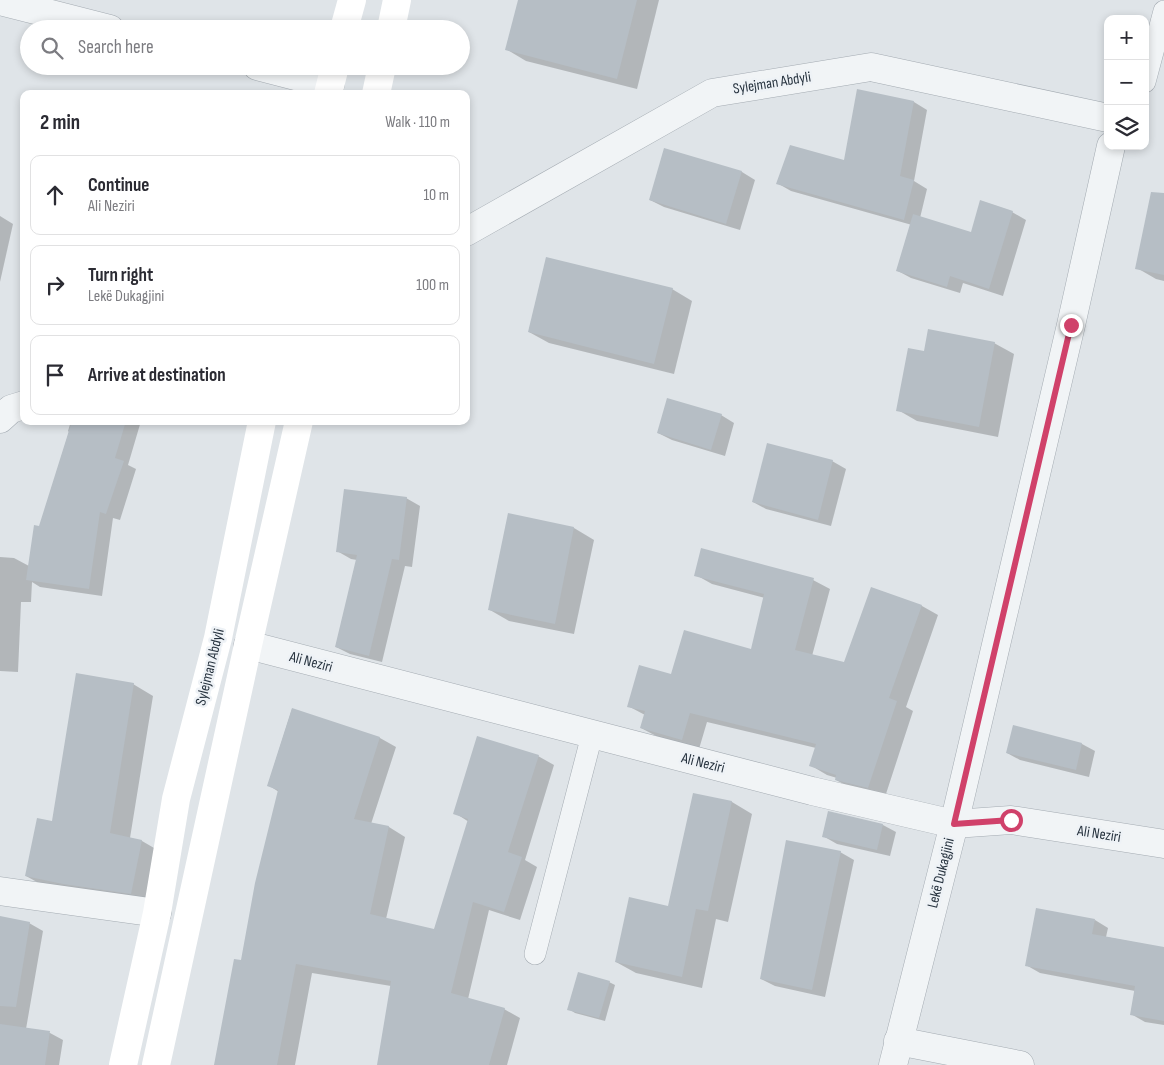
<!DOCTYPE html>
<meta charset="utf-8">
<style>
body{margin:0;font-family:"Sofia Sans Condensed",sans-serif;background:#f2f2f3;color:#2b2b33}
.controls{position:absolute;right:15px;top:15px;display:grid;overflow:hidden;border-radius:10px;box-shadow:0 2px 8px #0003}
.controls button{width:45px;height:45px;display:grid;place-items:center;padding:0;border:0;border-bottom:1px solid #e1e1e2;background:#fff;color:#2b2b33;font:25px sans-serif}
.stop{position:absolute;width:15px;height:15px;margin:-11px;border:4px solid #d0416a;border-radius:50%;background:#fff}
.stop.end{background:#d0416a;border-color:#fff;box-shadow:0 1px 5px #0008}
.list{margin:0;padding:0;list-style:none}
h2{display:flex;justify-content:space-between;align-items:center;height:65px;margin:0;padding:0 20px;font-size:21px}
h2 small{font-size:16px;font-weight:400;color:#7c7c81}
.list li{display:grid;grid-template-columns:32px 1fr auto;gap:15px;align-items:center;box-sizing:border-box;height:80px;margin:0 10px 10px;padding:0 10px;border:1px solid #e1e1e2;border-radius:10px}
.list b{display:block;font-size:19px;white-space:nowrap}
.list p{margin:0;font-size:16px;white-space:nowrap;color:#7c7c81}
.list em{font-size:16px;font-style:normal;color:#7c7c81}
.icon{flex:none;width:28px;height:28px;fill:none;stroke:currentColor;stroke-width:2;stroke-linecap:round;stroke-linejoin:round}
.map{position:relative;flex:none;width:1164px;height:1065px;overflow:hidden}
.search{position:absolute;background:#fff;box-shadow:0 2px 8px #0003;left:20px;top:20px;width:450px;height:55px;display:flex;align-items:center;gap:12px;box-sizing:border-box;padding:0 18px;border-radius:28px;color:#7c7c81;font-size:19px}
.panel{position:absolute;background:#fff;box-shadow:0 2px 8px #0003;left:20px;top:90px;width:450px;height:335px;border-radius:10px}
.map>svg:first-child{display:block}
</style>
<div class="map">
<svg width="1164" height="1065" viewBox="0 0 1164 1065">
<rect width="100%" height="100%" fill="#dfe4e8"/>
<g fill="#0003">
<path d="M519,0H659L637,89L526,61L506,49Z"/>
<path d="M858,91L914,102L927,110L914,181L927,189L920,218L971,233L1012,212L1026,220L1003,296L963,283L960,293L911,278L898,271L912,225L791,191L777,183L845,162Z"/>
<path d="M665,149L742,172L755,180L740,230L664,207L650,200Z"/>
<path d="M0,216L13,224L0,282Z"/>
<path d="M1164,225V281L1156,279L1137,268Z"/>
<path d="M672,289L692,301L674,374L549,343L529,332Z"/>
<path d="M994,343L1014,354L998,437L917,421L898,410L926,352Z"/>
<path d="M721,415L734,423L725,456L672,440L658,433Z"/>
<path d="M71,421H141L128,465L136,469L120,520L113,518L102,596L40,587L32,582L31,602H21L18,672L0,671V557L14,558L29,566L40,528L69,432L68,431Z"/>
<path d="M832,461L846,469L831,526L766,509L753,502Z"/>
<path d="M406,498L420,506L412,567L405,566L382,662L350,654L336,647L357,560L351,559L337,551Z"/>
<path d="M509,515L574,528L594,540L574,634L509,621L490,610Z"/>
<path d="M696,575L813,580L830,589L812,656L845,664L872,588L922,606L938,615L906,707L913,711L885,797L853,789L836,780L837,778L827,775L810,765L816,748L707,722L699,749L658,737L641,728L645,715L628,706L672,676L752,650L765,598L712,584Z"/>
<path d="M133,684L153,696L130,838L142,841L161,852L151,904L46,887L26,876L53,823Z"/>
<path d="M292,709L380,738L396,747L371,824L389,827L405,837L386,919L434,931L469,822L455,813L538,756L554,765L525,860L537,867L520,920L489,910L468,999L504,1009L520,1018L507,1065H378L391,986L312,973L295,1065H215L242,961L279,792L268,785Z"/>
<path d="M1014,727L1082,744L1095,751L1089,777L1020,760L1007,753Z"/>
<path d="M694,794L732,802L752,814L728,922L716,919L702,988L636,973L616,962L669,908Z"/>
<path d="M883,825L896,832L890,856L837,844L823,836Z"/>
<path d="M840,852L854,860L825,997L775,986L761,979Z"/>
<path d="M0,917L29,923L43,931L26,1029L50,1033L63,1040L59,1065H0Z"/>
<path d="M1095,920L1108,928L1106,937L1164,948V1025L1145,1022L1131,1014L1135,991L1040,973L1026,965Z"/>
<path d="M609,982L615,985L605,1021L575,1013L569,1009Z"/>
</g>
<g fill="#b6bec5">
<path d="M518,0H637L617,79L505,50Z"/>
<path d="M857,89L914,101L900,176L914,180L904,220L776,184L790,145L844,160Z"/>
<path d="M664,148L742,171L726,224L649,200Z"/>
<path d="M1151,192L1164,193V275L1135,269Z"/>
<path d="M980,200L1013,211L989,289L950,276L947,287L896,271L913,214L971,232Z"/>
<path d="M546,257L673,288L654,364L528,332Z"/>
<path d="M928,329L995,342L979,427L896,411L908,348L924,351Z"/>
<path d="M667,398L722,414L711,450L657,433Z"/>
<path d="M72,421H126L115,458L124,461L106,514L100,512L89,589L26,580L34,525L39,526Z"/>
<path d="M767,443L833,460L818,520L752,502Z"/>
<path d="M344,489L407,497L399,560L392,559L369,656L335,647L357,555L336,552Z"/>
<path d="M508,513L574,527L555,624L488,610Z"/>
<path d="M701,548L814,578L795,650L844,662L871,587L922,605L889,698L897,701L868,788L835,780L836,775L809,766L816,744L690,713L682,740L640,728L645,711L627,707L639,665L671,674L684,630L751,649L764,594L694,576Z"/>
<path d="M76,673L134,683L110,833L142,840L131,894L63,884L25,876L37,818L52,821Z"/>
<path d="M292,708L380,737L354,819L389,826L370,914L434,929L468,819L453,814L477,736L539,755L508,852L522,857L504,912L473,902L451,993L505,1008L489,1065H377L391,981L296,964L277,1065H214L234,959L241,960L255,883L278,790L267,786Z"/>
<path d="M1013,725L1082,743L1076,770L1006,753Z"/>
<path d="M693,793L732,801L708,911L696,909L682,977L615,962L629,897L668,906Z"/>
<path d="M828,811L883,824L877,850L822,837Z"/>
<path d="M786,840L841,851L812,990L760,979Z"/>
<path d="M1036,908L1095,919L1092,934L1164,947V1021L1130,1015L1135,986L1025,966Z"/>
<path d="M0,916L30,922L16,1007L0,1006Z"/>
<path d="M578,972L610,981L599,1018L567,1010Z"/>
<path d="M0,1024L50,1031L45,1065H0Z"/>
</g>
<g fill="none" stroke-linecap="round" stroke-linejoin="round">
<defs>
<g id="lane">
<path d="M1145,82L1164,11"/>
<path d="M535,954L592,735"/>
</g>
<g id="street">
<path d="M0,1L110,29"/>
<path d="M257,66L330,85"/>
<path d="M466,232L712,93L871,67L1108,118"/>
<path d="M0,419L11,409L24,405"/>
<path d="M248,645L812,791L954,824L1011,820L1164,844"/>
<path d="M0,891L157,913"/>
<path d="M898,1041L1020,1065"/>
<path d="M893,1065L954,824L1071,325L1111,146"/>
</g>
</defs>
<use href="#lane" stroke="#a4abb2" stroke-width="22"/>
<use href="#street" stroke="#a4abb2" stroke-width="29"/>
<use href="#lane" stroke="#f1f4f6" stroke-width="21"/>
<use href="#street" stroke="#f1f4f6" stroke-width="28"/>
<g stroke="#fff" stroke-width="28">
<path d="M344,29L352,0"/>
<path d="M391,29L397,0"/>
<path d="M328,94L335,66"/>
<path d="M376,94L382,66"/>
<path d="M123,1065L157,913L176,799L218,638L262,421"/>
<path d="M156,1065L248,645L299,421"/>
</g>
</g>
<g fill="none" stroke-linecap="round" stroke-linejoin="round">
<path stroke="#d0416a" stroke-width="6" d="M1011,820L954,824L1071,325"/>
</g>
<g text-anchor="middle" dominant-baseline="central" stroke-width="5" stroke-linejoin="round" paint-order="stroke">
<g font-size="15" fill="#27333f" stroke="#eef2f6">
<text transform="translate(772 83) rotate(-9)">Sylejman Abdyli</text>
<text transform="translate(311 662) rotate(15)">Ali Neziri</text>
<text transform="translate(210 667) rotate(-76)">Sylejman Abdyli</text>
<text transform="translate(703 763) rotate(14)">Ali Neziri</text>
<text transform="translate(1099 834) rotate(9)">Ali Neziri</text>
<text transform="translate(941 873) rotate(-76)">Lekë Dukagjini</text>
</g>
</g>
</svg>
<div class="controls">
<button>+</button>
<button>−</button>
<button><svg class="icon" aria-label="layers" viewBox="0 0 24 24"><path d="M12 4l9 5-9 5-9-5zM3 14l9 5 9-5"/></svg></button>
</div>
<div class="stop" style="left:1011px;top:820px"></div>
<div class="stop end" style="left:1071px;top:325px"></div>
<div class="search"><svg class="icon" aria-label="search" viewBox="0 0 24 24"><circle cx="10" cy="10" r="6"/><path d="M15 15l6 6"/></svg>Search here</div>
<section class="panel">
<h2>2 min<small>Walk · 110 m</small></h2>
<ul class="list">
<li><svg class="icon" aria-label="ahead" viewBox="0 0 24 24"><path d="M12 20V5M6 11l6-6 6 6"/></svg><div><b>Continue</b><p>Ali Neziri</p></div><em>10 m</em></li>
<li><svg class="icon" aria-label="right" viewBox="0 0 24 24"><path d="M7 20v-9h11M14 6l5 5-5 5"/></svg><div><b>Turn right</b><p>Lekë Dukagjini</p></div><em>100 m</em></li>
<li><svg class="icon" aria-label="arrive" viewBox="0 0 24 24"><path d="M6 21V4h12l-3 4 3 4H6"/></svg><div><b>Arrive at destination</b></div></li>
</ul>
</section>
</div>
